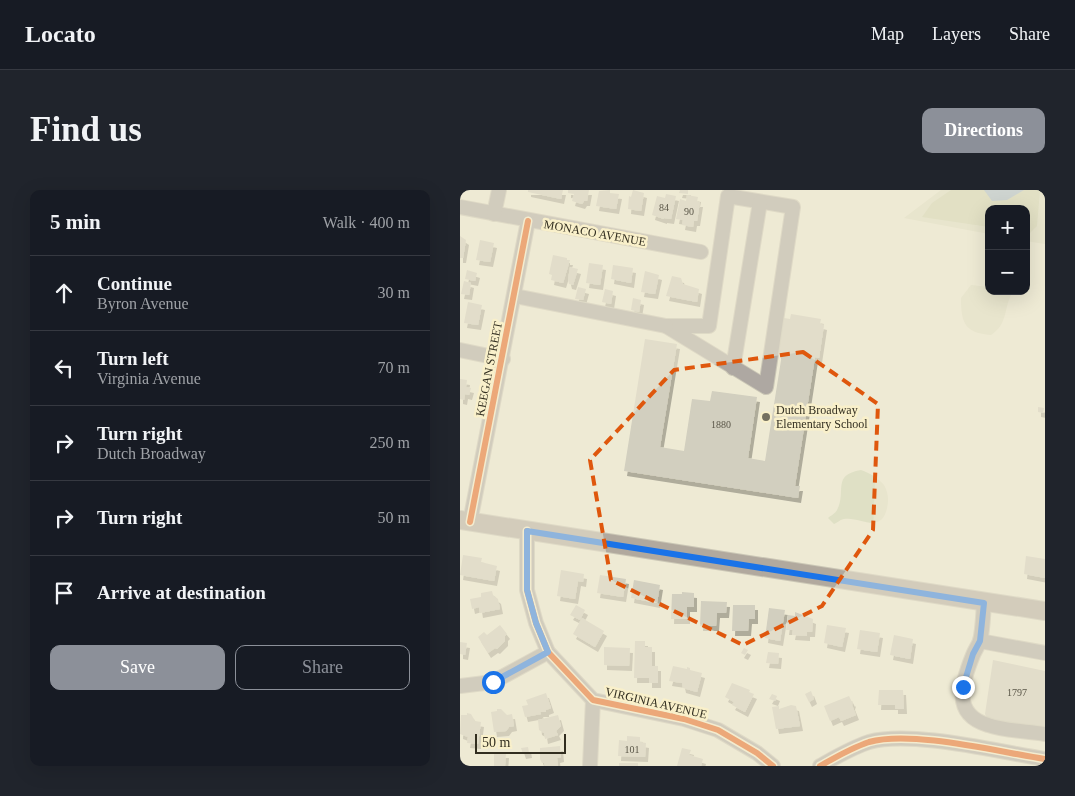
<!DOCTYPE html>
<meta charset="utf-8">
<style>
body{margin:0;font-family:"Times New Roman",serif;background:#20242c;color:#f1f3f6}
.controls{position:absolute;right:15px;top:15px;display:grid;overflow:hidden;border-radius:10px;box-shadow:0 5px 20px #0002}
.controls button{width:45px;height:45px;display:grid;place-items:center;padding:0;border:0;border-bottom:1px solid #363941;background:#171b24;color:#f1f3f6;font:25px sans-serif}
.scale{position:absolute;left:15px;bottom:12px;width:91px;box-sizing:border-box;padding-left:5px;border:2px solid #322e20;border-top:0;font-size:14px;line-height:18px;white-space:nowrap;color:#322e20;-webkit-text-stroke:4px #f9f0ca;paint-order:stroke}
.stop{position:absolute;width:15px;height:15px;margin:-11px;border:4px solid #1a73e8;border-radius:50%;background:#fff}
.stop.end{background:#1a73e8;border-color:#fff;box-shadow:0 1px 5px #0008}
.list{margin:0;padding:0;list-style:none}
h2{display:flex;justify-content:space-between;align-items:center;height:65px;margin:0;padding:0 20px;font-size:21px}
h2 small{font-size:16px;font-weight:400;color:#9ea1a6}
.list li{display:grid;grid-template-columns:32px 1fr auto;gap:15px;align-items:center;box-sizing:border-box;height:75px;padding:0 20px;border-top:1px solid #363941}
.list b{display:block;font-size:19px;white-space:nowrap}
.list p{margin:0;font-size:16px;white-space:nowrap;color:#9ea1a6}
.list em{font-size:16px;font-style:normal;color:#9ea1a6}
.actions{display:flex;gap:10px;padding:15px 20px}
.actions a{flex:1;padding:11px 0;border:1px solid #8c9099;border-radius:10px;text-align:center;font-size:18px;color:#8c9099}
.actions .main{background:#8c9099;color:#fff}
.icon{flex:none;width:28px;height:28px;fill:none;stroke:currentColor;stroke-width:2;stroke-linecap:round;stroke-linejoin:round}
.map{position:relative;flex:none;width:585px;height:576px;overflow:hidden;border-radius:10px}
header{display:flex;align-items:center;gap:30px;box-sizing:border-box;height:70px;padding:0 25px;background:#171b24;border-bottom:1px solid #363941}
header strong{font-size:24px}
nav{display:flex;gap:28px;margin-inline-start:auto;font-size:18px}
.intro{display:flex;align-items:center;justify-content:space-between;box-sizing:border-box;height:120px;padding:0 30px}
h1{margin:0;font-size:35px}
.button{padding:12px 22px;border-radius:10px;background:#8c9099;color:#fff;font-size:18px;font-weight:700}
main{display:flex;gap:30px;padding:0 30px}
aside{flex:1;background:#171b24;border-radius:10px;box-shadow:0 5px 20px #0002}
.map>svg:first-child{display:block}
</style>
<header>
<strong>Locato</strong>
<nav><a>Map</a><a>Layers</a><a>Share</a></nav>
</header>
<div class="intro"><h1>Find us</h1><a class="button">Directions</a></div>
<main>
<aside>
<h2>5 min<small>Walk · 400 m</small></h2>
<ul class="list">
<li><svg class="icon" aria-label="ahead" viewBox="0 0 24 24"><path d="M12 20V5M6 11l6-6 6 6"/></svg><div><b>Continue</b><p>Byron Avenue</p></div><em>30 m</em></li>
<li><svg class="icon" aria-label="left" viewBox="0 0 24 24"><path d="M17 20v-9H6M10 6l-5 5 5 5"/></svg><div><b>Turn left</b><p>Virginia Avenue</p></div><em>70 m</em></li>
<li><svg class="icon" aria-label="right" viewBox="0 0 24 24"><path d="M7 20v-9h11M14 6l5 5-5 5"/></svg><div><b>Turn right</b><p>Dutch Broadway</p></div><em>250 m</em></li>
<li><svg class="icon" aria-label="right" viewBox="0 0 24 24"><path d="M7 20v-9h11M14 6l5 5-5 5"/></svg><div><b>Turn right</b></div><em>50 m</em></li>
<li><svg class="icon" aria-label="arrive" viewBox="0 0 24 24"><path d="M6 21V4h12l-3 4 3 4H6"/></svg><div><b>Arrive at destination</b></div></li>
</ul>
<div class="actions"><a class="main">Save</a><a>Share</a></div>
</aside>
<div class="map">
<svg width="585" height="576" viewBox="0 0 585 576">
<defs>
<filter id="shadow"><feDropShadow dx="3" dy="5" stdDeviation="0" flood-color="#0004"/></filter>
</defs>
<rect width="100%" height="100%" fill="#eeead4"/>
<g fill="#dfe0c5">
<path d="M481,0H585V54L566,51V19H529V44L444,28Z"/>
<path d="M511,95L529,97V101H553C543,118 549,133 531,145C505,143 501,133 501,108Z"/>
<path d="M401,280C410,283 418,288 424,295C428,302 429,310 427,318C421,345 400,326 384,329C381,329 377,333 374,334L368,328C370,326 376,323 377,320C387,302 371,285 401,280Z"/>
</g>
<path fill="#d2d5b2" d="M491,0H580L577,36L569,44L566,43V19H529V37L462,27L472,13Z"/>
<path fill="#a7bacc" d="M524,0H564L547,10L532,11Z"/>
<g fill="#d2cfbf" filter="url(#shadow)">
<path d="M68,0H103L101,9L68,2Z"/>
<path d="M108,0H129L127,11H124L122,14L112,11L114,4L108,3Z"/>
<path d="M150,0V3L159,4L156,19L136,16L139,1Z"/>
<path d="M173,0L184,3L181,21L168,19L169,6L171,7Z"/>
<path d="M220,0H228V4L219,3Z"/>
<path d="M206,4L216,6L211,29L204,28V29L192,25L197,6L205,8Z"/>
<path d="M227,5L238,7L237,12H240L237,31H234L233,37L222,35L223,30L216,29L220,9L226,11Z"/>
<path d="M0,46L6,50L3,68H0Z"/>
<path d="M20,50L34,53L30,72L16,70Z"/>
<path d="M93,65L107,68V70H110L103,93L91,90L92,85L89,84Z"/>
<path d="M129,73L143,75L140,95L126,93Z"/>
<path d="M153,75L173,78L171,93L151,89Z"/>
<path d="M110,77L118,79L113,95L109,94L108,90Z"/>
<path d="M7,80L17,83L15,91L5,89Z"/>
<path d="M185,81L199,85L195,104L181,102Z"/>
<path d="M212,86L221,88L223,94L239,99L237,112L206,106Z"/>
<path d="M4,91L11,93L9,105L1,104Z"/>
<path d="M118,97L126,99L123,110L115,109Z"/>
<path d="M145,99L153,101L151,114L142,112Z"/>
<path d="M173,108L181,110L179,122L171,120Z"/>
<path d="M8,112L22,115L18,135L4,133Z"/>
<path d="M331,124L361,129L360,134L364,135L359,168L355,167L335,296H340L338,308L164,281L185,149L217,154L200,257L224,261L232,209L250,211L252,201L297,207L288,268L305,271L322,164H318L324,128L330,129Z"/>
<path d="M0,189L7,190L6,197L11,198L9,205L5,204L4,210L0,209Z"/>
<path d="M578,217L584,218L583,223L578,222Z"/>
<path d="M3,365L22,368L21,372L37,376L34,391L0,385Z"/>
<path d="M566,366L585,369V388L564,384Z"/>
<path d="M101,380L124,384L123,392L118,391L115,409L97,406Z"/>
<path d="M140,385L166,389L163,407L137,403Z"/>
<path d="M174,390L200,395L197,413L171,408Z"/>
<path d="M32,401L33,405L38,409L40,419L20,423L19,417L12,419L10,409L21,407V403Z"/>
<path d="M222,402L234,403V417H227V429H211L212,404H222Z"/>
<path d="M241,411L267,412L266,423H257L256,436H240Z"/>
<path d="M116,415L125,420L120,430L110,425Z"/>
<path d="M273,415H295V429H289L288,441H272Z"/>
<path d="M309,418L325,420L320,451L305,448Z"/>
<path d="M335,422L353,429L352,442H347V446L332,445L333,440H326L328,425L335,426Z"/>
<path d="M122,428L144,441L135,457L113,444Z"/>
<path d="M40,435L47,444L45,446V451L37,459L35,458L28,463L18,447L24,442L27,445Z"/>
<path d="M367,435L386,438L382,457L364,453Z"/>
<path d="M400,440L420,443L417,462L397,459Z"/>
<path d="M434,445L453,449L450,469L430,465Z"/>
<path d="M175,451H185V457H192V476H198V493H189V488H174Z"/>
<path d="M0,452L7,453L5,465L0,464Z"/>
<path d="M144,457L170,458L169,476L144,475Z"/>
<path d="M284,458L288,460L285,465L281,463Z"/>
<path d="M308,462L319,463L318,474L306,473Z"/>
<path d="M533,470L585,481V541L529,532L525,524Z"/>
<path d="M213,476L227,479V477L230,478V480L242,483L237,502L223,498L222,493L209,491Z"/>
<path d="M272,493L290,500L289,502L294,504L285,522L272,515L274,512L265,507Z"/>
<path d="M419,500H443L444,519H435V515H418Z"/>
<path d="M351,501L354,509L349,512L345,504Z"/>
<path d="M86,503L91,518L86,520V522H80L81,524L65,527L62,516L68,515L66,510Z"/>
<path d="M312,504L317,506L315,511L309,509Z"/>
<path d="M389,506L392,512L393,511L392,515L396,525L381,531L379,527L370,531L364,516Z"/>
<path d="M331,515L336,516L340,536L316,539L312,517L319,516V519Z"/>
<path d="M37,519H41L47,525L52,524L54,536L49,537L46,541L34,542L31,522L37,521Z"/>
<path d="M7,523L11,524L15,531L21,532L18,554L7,553L8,547L0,544L1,525H7Z"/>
<path d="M98,525L101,536L96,541L98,545L85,549L84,543L79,540L78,530Z"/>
<path d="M167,546L180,547V552L186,553L185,567L158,566L159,550L167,551Z"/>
<path d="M100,556L101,567L97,568L98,576H85L84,573H82L80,569V558Z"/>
<path d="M68,557L69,563L63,564L61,558Z"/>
<path d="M222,558L231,560L229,565L243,569L241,576H217Z"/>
<path d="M34,563H46L45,576H34Z"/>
<rect x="159" y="573" width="19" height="3"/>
</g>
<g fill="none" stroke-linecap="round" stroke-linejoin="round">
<defs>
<g id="minor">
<path d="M268,6L333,17L306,197L206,136H249Z"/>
<path d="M0,17L241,62"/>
<path d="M34,24L39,0"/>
<path d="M55,106L206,136"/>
<path d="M0,160L43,169"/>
<path d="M273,178L300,12"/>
<path d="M10,332L68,31"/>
<path d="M67,341V400L76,433L88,462L133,510L224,529L258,540L297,563L313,576"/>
<path d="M524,413C523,425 523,439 520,451C518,456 515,460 513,465C502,492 491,524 528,535C545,541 567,541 585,544"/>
<path d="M520,451L585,463"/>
<path d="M0,496L33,492L88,462"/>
<path d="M130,576L133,510"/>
<path d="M360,576C376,567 391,558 409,552C452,540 539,562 585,569"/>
</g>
<path id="major" d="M0,330L585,421"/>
</defs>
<use href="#minor" stroke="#cbc7b6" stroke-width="16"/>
<use href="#major" stroke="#cbc7b6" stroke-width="20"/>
<use href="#minor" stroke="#aea8a2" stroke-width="14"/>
<use href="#major" stroke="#b1a99e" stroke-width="18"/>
<defs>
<g id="cycleway">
<path d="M10,332L68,31"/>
<path d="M67,341V400L76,433L88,462L133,510L224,529L258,540L297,563L313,576"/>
<path d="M360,576C376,567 391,558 409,552C452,540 539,562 585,569"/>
</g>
</defs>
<use href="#cycleway" stroke="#f9f0ca" stroke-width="9"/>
<use href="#cycleway" stroke="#e8590c" stroke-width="6"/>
</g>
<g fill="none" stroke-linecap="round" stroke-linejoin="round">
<path stroke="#1a73e8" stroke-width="6" d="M33,492L88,462L76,433L67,400V341L524,413L520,451L513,464L503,497"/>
</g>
<path d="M0 0H585V576H0ZM343,162L418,214L413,340L362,416L283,455L151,390L130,270L214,180Z" fill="#eeead4" fill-opacity=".55" fill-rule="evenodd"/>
<path fill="none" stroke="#df570d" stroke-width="4" stroke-dasharray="10 6" stroke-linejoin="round" d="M343,162L418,214L413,340L362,416L283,455L151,390L130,270L214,180Z"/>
<circle fill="#74705f" stroke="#f9f0ca" stroke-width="2" cx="306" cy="227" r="5"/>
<g text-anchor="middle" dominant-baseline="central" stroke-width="5" stroke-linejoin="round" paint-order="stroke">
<g font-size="10" fill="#5a5648">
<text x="204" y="17">84</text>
<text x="229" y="21">90</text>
<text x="261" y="234">1880</text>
<text x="557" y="502">1797</text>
<text x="172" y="559">101</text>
</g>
<g font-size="12" fill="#322e20" stroke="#f9f0ca">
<text transform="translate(135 43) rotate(10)">MONACO AVENUE</text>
<text transform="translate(29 179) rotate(-79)">KEEGAN STREET</text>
<text transform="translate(196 513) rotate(13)">VIRGINIA AVENUE</text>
</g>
<g font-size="12" fill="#322e20" stroke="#f9f0ca" text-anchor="start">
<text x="316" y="220">Dutch Broadway<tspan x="316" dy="14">Elementary School</tspan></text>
</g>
</g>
</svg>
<div class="controls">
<button>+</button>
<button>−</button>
</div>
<div class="scale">50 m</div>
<div class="stop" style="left:33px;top:492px"></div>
<div class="stop end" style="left:503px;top:497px"></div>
</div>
</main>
